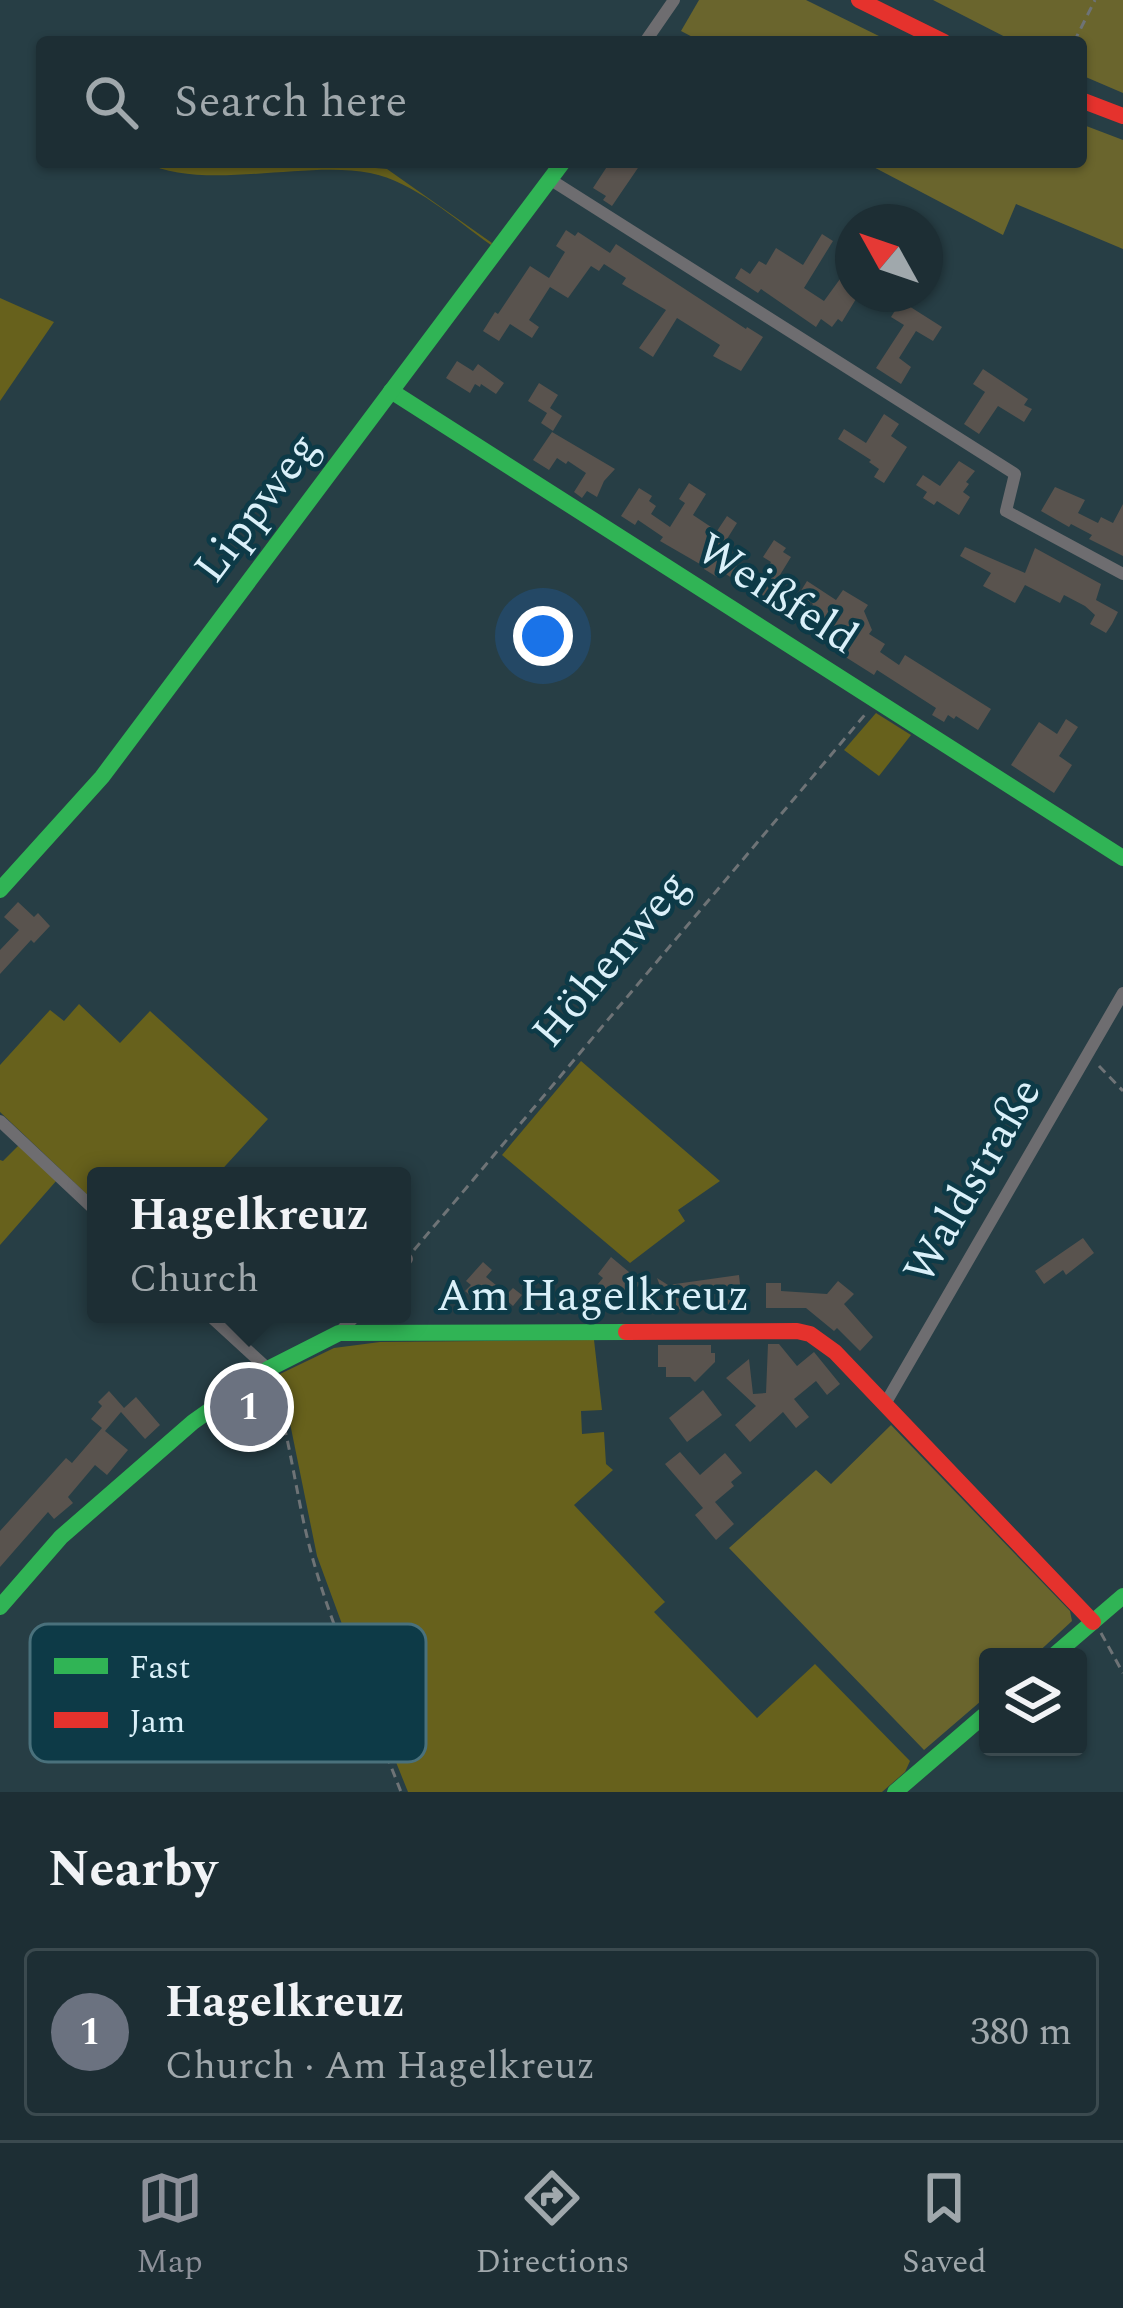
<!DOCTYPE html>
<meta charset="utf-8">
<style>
body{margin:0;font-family:Spectral,serif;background:#25363c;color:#f1f3f6}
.controls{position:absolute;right:36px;bottom:36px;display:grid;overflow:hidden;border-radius:12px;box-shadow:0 3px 9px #0004}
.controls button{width:108px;height:108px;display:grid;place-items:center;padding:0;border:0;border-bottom:3px solid #3b4a4f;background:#1d2e34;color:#f1f3f6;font:60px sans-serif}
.compass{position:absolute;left:835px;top:204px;width:108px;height:108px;border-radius:50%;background:#1d2e34;box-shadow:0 3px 9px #0004;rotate:310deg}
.you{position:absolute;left:543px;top:636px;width:42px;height:42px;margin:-30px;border:9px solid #fff;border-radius:50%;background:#1a73e8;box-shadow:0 0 0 18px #1a73e833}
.badge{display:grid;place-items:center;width:78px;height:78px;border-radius:50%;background:#8c9099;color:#fff;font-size:39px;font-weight:700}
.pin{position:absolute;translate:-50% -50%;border:6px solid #fff;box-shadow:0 3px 12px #0006}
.popup{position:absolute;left:87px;top:1167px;width:324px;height:156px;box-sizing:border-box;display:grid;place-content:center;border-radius:12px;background:#1d2e34;filter:drop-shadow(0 3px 9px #0005);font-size:39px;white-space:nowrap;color:#a0a8ac}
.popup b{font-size:45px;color:#f1f3f6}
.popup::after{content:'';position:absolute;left:50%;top:100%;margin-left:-24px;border:24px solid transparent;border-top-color:#1d2e34}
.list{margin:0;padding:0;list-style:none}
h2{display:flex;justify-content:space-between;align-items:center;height:156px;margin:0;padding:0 48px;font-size:51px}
h2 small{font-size:39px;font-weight:400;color:#a0a8ac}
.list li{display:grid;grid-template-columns:78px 1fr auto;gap:36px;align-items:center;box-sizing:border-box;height:168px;margin:0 24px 24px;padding:0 24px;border:3px solid #3b4a4f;border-radius:12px}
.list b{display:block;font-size:45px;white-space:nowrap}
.list p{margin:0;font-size:39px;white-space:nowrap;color:#a0a8ac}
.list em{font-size:39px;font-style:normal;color:#a0a8ac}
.icon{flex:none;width:66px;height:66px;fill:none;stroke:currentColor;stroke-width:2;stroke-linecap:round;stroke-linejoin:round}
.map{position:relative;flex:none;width:1123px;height:1792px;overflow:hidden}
.search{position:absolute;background:#1d2e34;box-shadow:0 3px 9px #0004;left:36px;right:36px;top:36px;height:132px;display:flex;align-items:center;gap:30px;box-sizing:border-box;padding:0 42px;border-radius:12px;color:#a0a8ac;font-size:45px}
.sheet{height:348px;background:#1d2e34}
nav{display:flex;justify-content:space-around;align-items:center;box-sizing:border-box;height:168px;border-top:3px solid #3b4a4f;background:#1d2e34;font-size:33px;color:#a0a8ac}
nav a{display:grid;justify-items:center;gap:6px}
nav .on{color:#8c9099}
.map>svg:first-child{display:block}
</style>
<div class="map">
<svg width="1123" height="1792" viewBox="0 0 1123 1792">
<rect width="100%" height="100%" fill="#273e45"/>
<g fill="#67611c">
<path d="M145,162H341V165L387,169L492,243L491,245C454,219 415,182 370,173C306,160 201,192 145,162Z"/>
<path d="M0,298L54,322L0,401Z"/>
<path d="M876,713L911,735L879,776L844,750Z"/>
<path d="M79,1004L120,1043L150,1011L268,1119L216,1176H96V1203L0,1112V1065L50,1010L64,1021Z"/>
<path d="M581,1061L720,1181L678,1210L685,1221L630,1263L502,1155Z"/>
<path d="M20,1144L57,1180L0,1245V1160L3,1161Z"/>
<path d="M594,1340L602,1410L581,1411L582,1434L604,1432L606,1464L613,1470L574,1505L665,1602L654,1612L757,1718L815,1664L910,1761L905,1772L882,1792H408L357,1665L317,1556L280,1374L334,1348L380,1342Z"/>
</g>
<g fill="#6a652d">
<path d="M699,0H806L891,42H702L681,31Z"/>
<path d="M933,0H1123V93L1081,75V42H1015Z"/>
<path d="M1081,124L1123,140V249L1016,204L1003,235L864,162H1081Z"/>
<path d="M891,1425L1070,1611L1072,1621L1033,1657H988V1695L924,1750L729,1548L816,1470L831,1484Z"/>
</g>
<g fill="#59534e">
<path d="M610,162H642L612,206L603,200L606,196L593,188Z"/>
<path d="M566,230L575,236L578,232L610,253L616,244L746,329L747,327L763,337L741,371L713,356L720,345L677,318L653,357L639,348L666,310L622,284L626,278L604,264L599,271L591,266L568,298L550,287L529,320L539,327L532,338L510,324L499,341L483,331L495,312L498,314L530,266L549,278L565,252L556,246Z"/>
<path d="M822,234L833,241L804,288L824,301L853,261V294H859L842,322L838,319L832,327L821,319L816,327L761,289L758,293L735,278L741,268L750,274L759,261L766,265L776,248L803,265Z"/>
<path d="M901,301L942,327L933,341L916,331L899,358L911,367L901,384L876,368L904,325L891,317Z"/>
<path d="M457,361L473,371L478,364L504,383L496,394L481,384L480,387L475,384L470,393L446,378Z"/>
<path d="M983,369L1028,399L1024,405L1032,409L1024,422L998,406L979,434L964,424L985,392L973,384Z"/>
<path d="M539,383L558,395L550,408L562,416L553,431L541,423L547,413L528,401Z"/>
<path d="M884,414L899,424L891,436L907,447L884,483L874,477L879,469L869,462L871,460L838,439L844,429L866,443Z"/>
<path d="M552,432L615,469L604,481L597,497L587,491L582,498L574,492L586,473L568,461L566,464L557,458L549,470L533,460Z"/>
<path d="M959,461L975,471L966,482L969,484L963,492L970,497L959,515L937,501L934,505L923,498L927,492L916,485L923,475L940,486Z"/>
<path d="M689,483L706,494L693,515L717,531L727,516L737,523L722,547L732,554L728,560L739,567L732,578L721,571L717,577L704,569L705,567L660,541L663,537L638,520L635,525L621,516L639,488L652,496L649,501L656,506L651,514L670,527L685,503L679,499Z"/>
<path d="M1055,487L1085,500L1078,513L1098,523L1101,517L1113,523L1123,504V556L1089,539L1092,535L1071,524L1069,527L1041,511Z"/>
<path d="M774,540L786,548L783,552L791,557L772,588L776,590L765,606L750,596L771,562L763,557Z"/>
<path d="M965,547L1025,573L1035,548L1101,584L1096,600L1118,612L1112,624L1106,633L1090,624L1095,615L1085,606L1064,595L1060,603L1025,585L1015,603L983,586L991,573L960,556Z"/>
<path d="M807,581L836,600L843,590L868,605L864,611L872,630L869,634L885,644L880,652L899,665L905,655L991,709L978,730L956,716L954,719L948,715L944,722L932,715L936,708L877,670L874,675L836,651L847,635L826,623L816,638L802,629L800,625L813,604L799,594Z"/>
<path d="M1066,719L1078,727L1059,756L1072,765L1054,793L1011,765L1039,722L1057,734Z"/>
<path d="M18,902L34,917L38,913L50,926L34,943L31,940L0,974V950L19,930L4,917Z"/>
<path d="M1083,1238L1094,1253L1066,1275L1063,1270L1044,1284L1035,1271Z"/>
<path d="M611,1257L641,1282L628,1299L623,1294L611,1308L602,1300L592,1311L582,1303L603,1278L598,1274Z"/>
<path d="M483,1262L492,1270L486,1277L507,1294L513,1288L522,1295L513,1306L504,1298L495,1308L488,1301L483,1307L465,1291L471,1285L466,1281Z"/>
<path d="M739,1275L743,1311L717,1314L716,1305L674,1310L673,1298L665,1299L657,1278L668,1285Z"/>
<path d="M838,1281L854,1294L844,1304L873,1337L860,1351L837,1328L834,1331L806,1308H766V1283H781V1291L827,1294Z"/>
<path d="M768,1344H779L797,1366L814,1352L840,1384L827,1395L816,1381L794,1399L809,1417L796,1428L783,1412L750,1442L735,1425L756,1406L726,1378L749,1359L753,1394L766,1393Z"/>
<path d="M658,1345H711V1353H715V1362L695,1382L690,1377H666V1367H658Z"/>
<path d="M703,1390L722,1415L687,1442L669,1418Z"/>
<path d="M109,1391L124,1408L136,1397L160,1425L145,1439L121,1412L105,1431L128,1450L107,1475L95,1465L68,1497L73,1503L54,1519L48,1512L0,1567V1531L66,1458L72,1463L102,1428L91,1419L102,1406L98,1402Z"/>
<path d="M680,1452L700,1475L725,1453L742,1473L731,1482L734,1486L715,1502L734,1524L716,1540L695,1515L703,1508L665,1464Z"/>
</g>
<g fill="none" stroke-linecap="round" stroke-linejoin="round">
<g stroke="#6e7376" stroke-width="3" stroke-dasharray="9 6" stroke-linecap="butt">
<path d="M1074,42L1095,0"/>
<path d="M1099,1066L1123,1091"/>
<path d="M414,1250L868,711"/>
<path d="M272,1383C291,1439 296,1499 312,1556C334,1636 371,1714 401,1792"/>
<path d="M1101,1633L1123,1673"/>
</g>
<g stroke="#6e6d70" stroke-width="12">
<path d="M645,42L674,0"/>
<path d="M551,180L1015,474L1006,511L1123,574"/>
<path d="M0,1121L96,1211"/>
<path d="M402,1264L407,1259"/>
<path d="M208,1314L268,1369"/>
<path d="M339,1333L357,1314"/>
<path d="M885,1404L1123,993"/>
</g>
<g stroke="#30b455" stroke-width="16">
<path d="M391,391L1123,858"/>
<path d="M0,890L102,777L563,162"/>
<path d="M0,1607L61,1537L193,1422L268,1369L339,1333L626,1332"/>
<path d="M1052,1657L1123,1596"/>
<path d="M895,1792L988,1712"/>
</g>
<g stroke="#e5322d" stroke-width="16">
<path d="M859,0L944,42"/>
<path d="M1081,100L1123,116"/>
<path d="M626,1332L797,1331L810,1334L835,1352L1093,1622"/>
</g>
</g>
<g text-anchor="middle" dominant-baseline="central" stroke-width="9" stroke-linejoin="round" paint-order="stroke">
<g font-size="45" fill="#daf0f9" stroke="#0d3a47">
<text transform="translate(257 508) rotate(-53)">Lippweg</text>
<text transform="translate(777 594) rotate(33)">Weißfeld</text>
<text transform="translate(611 959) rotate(-50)">Höhenweg</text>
<text transform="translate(973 1181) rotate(-60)">Waldstraße</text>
<text x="593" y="1296">Am Hagelkreuz</text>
</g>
</g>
<rect x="30" y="1624" width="396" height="138" rx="18" fill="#0d3a47" stroke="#4a717c" stroke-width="3"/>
<rect x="54" y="1658" width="54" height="16" fill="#30b455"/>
<rect x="54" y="1712" width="54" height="16" fill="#e5322d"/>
<g font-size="33" fill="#daf0f9">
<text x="129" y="1678">Fast</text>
<text x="129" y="1732">Jam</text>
</g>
</svg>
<div class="controls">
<button><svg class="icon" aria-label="layers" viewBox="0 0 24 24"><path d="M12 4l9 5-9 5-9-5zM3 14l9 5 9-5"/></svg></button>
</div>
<svg class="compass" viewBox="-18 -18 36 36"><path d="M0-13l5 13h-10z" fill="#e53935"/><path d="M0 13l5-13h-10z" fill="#a0a8ac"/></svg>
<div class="you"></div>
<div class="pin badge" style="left:249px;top:1407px;background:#6b7280">1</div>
<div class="popup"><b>Hagelkreuz</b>Church</div>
<div class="search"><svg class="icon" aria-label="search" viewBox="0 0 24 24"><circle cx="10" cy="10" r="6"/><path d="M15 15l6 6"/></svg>Search here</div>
</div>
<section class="sheet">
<h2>Nearby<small></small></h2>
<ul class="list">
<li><span class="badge" style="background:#6b7280">1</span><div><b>Hagelkreuz</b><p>Church · Am Hagelkreuz</p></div><em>380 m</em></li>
</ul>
</section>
<nav>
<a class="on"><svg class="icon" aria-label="map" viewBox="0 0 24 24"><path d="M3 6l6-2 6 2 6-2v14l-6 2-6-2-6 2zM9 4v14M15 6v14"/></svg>Map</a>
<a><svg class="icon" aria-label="directions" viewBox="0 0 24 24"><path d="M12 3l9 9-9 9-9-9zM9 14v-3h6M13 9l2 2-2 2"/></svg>Directions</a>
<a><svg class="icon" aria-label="saved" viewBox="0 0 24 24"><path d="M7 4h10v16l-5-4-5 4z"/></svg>Saved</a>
</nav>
